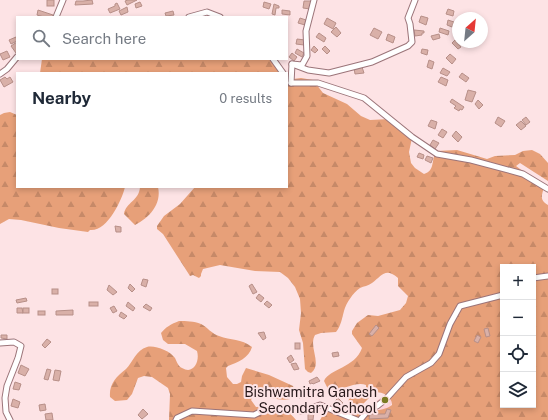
<!DOCTYPE html>
<meta charset="utf-8">
<style>
body{margin:0;font-family:"Public Sans",sans-serif;background:#f2f2f3;color:#1f2937}
.controls{position:absolute;right:12px;bottom:12px;display:grid;overflow:hidden;border-radius:0px;box-shadow:0 2px 6px #0003}
.controls button{width:36px;height:36px;display:grid;place-items:center;padding:0;border:0;border-bottom:1px solid #e0e1e3;background:#fff;color:#1f2937;font:20px sans-serif}
.compass{position:absolute;left:452px;top:12px;width:36px;height:36px;border-radius:50%;background:#fff;box-shadow:0 2px 6px #0003;rotate:27deg}
.list{margin:0;padding:0;list-style:none}
h2{display:flex;justify-content:space-between;align-items:center;height:52px;margin:0;padding:0 16px;font-size:17px}
h2 small{font-size:13px;font-weight:400;color:#747a83}
.icon{flex:none;width:22px;height:22px;fill:none;stroke:currentColor;stroke-width:2;stroke-linecap:round;stroke-linejoin:round}
.map{position:relative;flex:none;width:548px;height:420px;overflow:hidden}
.search{position:absolute;background:#fff;box-shadow:0 2px 6px #0003;left:16px;top:16px;width:272px;height:44px;display:flex;align-items:center;gap:10px;box-sizing:border-box;padding:0 14px;border-radius:0px;color:#747a83;font-size:15px}
.panel{position:absolute;background:#fff;box-shadow:0 2px 6px #0003;left:16px;top:72px;width:272px;height:116px;border-radius:0px}
.map>svg:first-child{display:block}
</style>
<div class="map">
<svg width="548" height="420" viewBox="0 0 548 420">
<defs>
<pattern id="forest-firs" width="22" height="20" patternUnits="userSpaceOnUse"><rect width="22" height="20" fill="#e7a079"/><path d="M5 1l3.5 6h-7zM16 11l3.5 6h-7z" fill="#c68968"/></pattern>
</defs>
<rect width="100%" height="100%" fill="#fde3e5"/>
<path fill="#fdd2d7" d="M390,392L393,397L388,415H366L367,407L371,404Z"/>
<g fill="url(#forest-firs)" fill-rule="evenodd">
<path d="M42,59H275L280,73H40Z"/>
<path d="M301,78L313,80L323,93L347,104L361,116L370,120L390,119L406,128L410,132L412,138L409,152L411,163L415,168L424,174C435,171 431,161 436,151L457,150L487,159L495,156L515,155L523,151L532,150L540,154L548,163V181L520,163L516,166L544,187C542,195 539,200 548,205V420H320C322,417 323,414 325,412C342,398 371,420 392,405C392,396 383,392 375,392L362,405L357,407L348,403C349,393 359,392 366,388V385C356,381 341,391 329,391L324,381C329,369 355,368 362,348L352,334V331L357,323L368,315L378,316L400,310L406,303L408,296L398,286V278C385,267 382,276 372,283C368,286 364,286 360,288C353,293 346,303 344,311C342,318 341,326 336,332L321,333L315,335C308,347 323,364 311,373L308,372L305,369L303,343L299,330L301,313L300,299L295,287L288,278L280,272L255,271L220,265L203,269L201,274V276L199,278L193,275L190,276L163,234L157,229V226L164,216L180,204L195,187H287V84L293,79ZM503,267H533V405H503Z"/>
<path d="M10,112L17,115V187H125C122,200 107,232 90,230L88,232L59,228L21,220L9,219L0,224V115L4,113Z"/>
<path d="M140,187H158C162,204 149,218 135,225L124,214C126,202 139,201 140,187Z"/>
<path d="M179,321C186,321 194,321 201,324C207,327 212,334 219,336C231,341 241,338 252,347C249,358 238,362 228,366L226,368L227,377L233,384H237L241,382L242,376L246,368L269,375L293,386L294,389L290,399C277,402 266,394 254,395L251,400L256,407C261,407 266,405 272,405C282,405 290,413 296,420H169L170,394L168,388L152,377L144,376L138,378L132,394L127,400L115,401L110,397C109,384 116,377 126,369C133,362 136,350 147,347C155,345 170,351 175,358C177,362 178,366 182,368C194,375 200,361 197,351L185,344H168L163,340L161,333C166,327 171,324 179,321Z"/>
</g>
<g fill="#d9b0a8" stroke="#b78f88">
<rect x="47" y="0" width="7" height="6"/>
<path d="M92,0L93,4L75,5L76,1H83Z"/>
<path d="M128,0H137L127,5L125,1Z"/>
<path d="M304,1H311L310,9L303,8Z"/>
<path d="M140,2L142,6L136,8L135,4Z"/>
<path d="M264,2L271,4L269,9L263,7Z"/>
<path d="M117,3L120,9L110,13L108,9L115,6V4Z"/>
<path d="M274,4L279,6V8H276L275,15L272,14Z"/>
<path d="M127,7L128,12L121,15L119,11Z"/>
<path d="M448,9L454,11L453,16L446,14Z"/>
<path d="M38,10L53,15L52,17H44L37,15Z"/>
<path d="M282,10L290,11V15L282,14Z"/>
<path d="M173,11L174,15L166,16L165,13Z"/>
<path d="M421,16L428,18L426,25L419,22Z"/>
<path d="M300,18L306,20L305,25L298,23Z"/>
<path d="M327,18L336,23L333,29L324,24Z"/>
<path d="M448,20L454,22L452,27L447,25Z"/>
<path d="M336,27L341,33L337,37L331,32Z"/>
<path d="M374,28L382,32L378,39L370,35Z"/>
<path d="M440,28L449,31L448,35L439,32Z"/>
<path d="M414,30L424,31V33H422V35L415,36Z"/>
<path d="M319,33L326,38L324,42L316,37Z"/>
<path d="M388,34L395,37L393,43L386,40Z"/>
<path d="M439,34L440,38L433,40L431,36Z"/>
<path d="M16,37L17,41L11,44L9,40Z"/>
<path d="M297,39L305,40L304,45L296,44Z"/>
<path d="M455,40L461,47L458,49L452,43Z"/>
<path d="M17,42V52L16,53L11,46Z"/>
<path d="M314,46L318,50L315,53L311,50Z"/>
<path d="M325,46L330,51L327,54L322,49Z"/>
<path d="M297,49L304,53L302,57L295,53Z"/>
<path d="M422,49L428,50L427,55L421,53Z"/>
<path d="M7,51L10,57L3,60L0,54Z"/>
<path d="M292,53L297,57L294,61L289,57Z"/>
<path d="M450,54L456,59L452,64L446,58Z"/>
<path d="M429,60L434,62L432,69L427,67Z"/>
<path d="M362,67L364,73L355,74L354,68Z"/>
<path d="M443,68L450,72L447,76L440,73Z"/>
<path d="M462,73L469,78L466,82L459,77Z"/>
<path d="M5,77L7,79L10,77L13,82L4,87L0,80Z"/>
<path d="M441,77L448,80L446,86L438,82Z"/>
<path d="M468,90L476,92L472,102L465,100Z"/>
<path d="M452,99L464,107L462,110L460,109L459,111L454,108L456,106L450,102Z"/>
<path d="M478,100L483,105L479,109L475,104Z"/>
<path d="M498,117L505,121L501,127L495,123Z"/>
<path d="M526,117L530,122L526,125L522,120Z"/>
<path d="M431,120L437,122L435,129L428,126Z"/>
<path d="M521,121L526,126L521,130L516,125Z"/>
<path d="M442,129L447,132L443,138L438,135Z"/>
<path d="M456,131L462,137L458,142L452,136Z"/>
<path d="M433,140L439,143L435,149L430,145Z"/>
<path d="M419,153L424,155L423,159L417,157Z"/>
<path d="M427,156L433,158L431,163L425,160Z"/>
<path d="M115,226L121,227V232H116Z"/>
<path d="M143,279L148,280L146,287L141,285Z"/>
<path d="M130,284L135,289L132,292L128,288Z"/>
<path d="M252,284L257,292L253,294L249,286Z"/>
<path d="M109,285L117,292L113,295L107,290Z"/>
<rect x="52" y="289" width="6" height="5"/>
<path d="M259,294L264,298L261,302L256,298Z"/>
<path d="M26,298L27,301L17,303L16,300Z"/>
<path d="M267,301L272,305L269,308L264,304Z"/>
<rect x="89" y="302" width="9" height="4"/>
<path d="M128,302L135,308L133,311L126,306Z"/>
<path d="M146,304L152,308L150,311L143,307Z"/>
<path d="M114,306L117,311L113,313L110,308Z"/>
<path d="M17,308H22L23,313H17Z"/>
<rect x="23" y="308" width="6" height="5"/>
<path d="M73,310V315H56V311Z"/>
<rect x="38" y="311" width="7" height="4"/>
<path d="M121,312L127,316L124,319L119,316Z"/>
<path d="M376,325L379,328L372,336L369,334Z"/>
<path d="M488,328L490,336L486,337L484,329Z"/>
<path d="M264,332L266,338L263,340L258,333Z"/>
<path d="M1,335H7V339L1,338Z"/>
<path d="M477,335L481,337L478,343L474,341Z"/>
<path d="M47,339L51,342L45,348L42,345Z"/>
<rect x="295" y="343" width="5" height="6"/>
<path d="M338,352L339,356L333,357L332,353Z"/>
<path d="M291,355L294,360L290,363L287,358Z"/>
<path d="M296,363L299,369L294,370L291,364Z"/>
<path d="M21,365L29,369L25,376L18,373Z"/>
<path d="M47,369L51,370L48,380L44,379Z"/>
<path d="M55,370L61,371L59,381L53,380Z"/>
<path d="M317,377L320,381L313,384L312,383L310,384L309,381Z"/>
<path d="M15,382L21,384L19,390L13,389Z"/>
<path d="M302,390L305,393L300,399L297,396Z"/>
<path d="M338,398L343,403L336,409L332,404Z"/>
<path d="M13,399L20,402L18,408L11,406Z"/>
<path d="M45,404L46,410L40,411L39,405Z"/>
<path d="M143,409L148,414L142,419L138,415Z"/>
<path d="M387,409L391,410L388,418L369,419L370,414H385Z"/>
<path d="M308,412H314L313,420H308Z"/>
<path d="M52,413L53,420H46L45,414Z"/>
</g>
<g fill="none" stroke-linecap="round" stroke-linejoin="round">
<defs>
<g id="street">
<path d="M56,17L63,0"/>
<path d="M189,17L207,12L220,17"/>
<path d="M273,59L283,73"/>
<path d="M292,64L308,70L329,73L372,62L408,46L412,42L410,24L408,18L415,0"/>
<path d="M0,74L7,69L17,57"/>
<path d="M291,83H318L364,98L412,137L437,154L471,160L523,174L548,189"/>
<path d="M291,83L292,64L302,65L307,56L306,31L314,0"/>
<path d="M533,278L548,276"/>
<path d="M0,343L14,342L21,346L18,358L7,386L5,398L6,412L10,420"/>
<path d="M176,420L177,418L192,411L254,415L268,408L302,411L320,405L357,420"/>
<path d="M360,420L370,408L377,406L386,399L406,377L431,363L439,354L450,324L460,306L503,295"/>
</g>
</defs>
<use href="#street" stroke="#9b7479" stroke-width="7"/>
<use href="#street" stroke="#fff" stroke-width="5"/>
</g>
<circle fill="#7b7b23" stroke="#fde3e5" stroke-width="1.5" cx="385" cy="400" r="4"/>
<g text-anchor="middle" dominant-baseline="central" stroke-width="4" stroke-linejoin="round" paint-order="stroke">
<g font-size="14" fill="#28191b" stroke="#fde3e5" text-anchor="end">
<text x="377" y="392">Bishwamitra Ganesh<tspan x="377" dy="16">Secondary School</tspan></text>
</g>
</g>
</svg>
<div class="controls">
<button>+</button>
<button>−</button>
<button><svg class="icon" aria-label="locate" viewBox="0 0 24 24"><circle cx="12" cy="12" r="6"/><path d="M12 2v4M12 18v4M2 12h4M18 12h4"/></svg></button>
<button><svg class="icon" aria-label="layers" viewBox="0 0 24 24"><path d="M12 4l9 5-9 5-9-5zM3 14l9 5 9-5"/></svg></button>
</div>
<svg class="compass" viewBox="-18 -18 36 36"><path d="M0-13l5 13h-10z" fill="#e53935"/><path d="M0 13l5-13h-10z" fill="#747a83"/></svg>
<div class="search"><svg class="icon" aria-label="search" viewBox="0 0 24 24"><circle cx="10" cy="10" r="6"/><path d="M15 15l6 6"/></svg>Search here</div>
<section class="panel">
<h2>Nearby<small>0 results</small></h2>
<ul class="list">
</ul>
</section>
</div>
